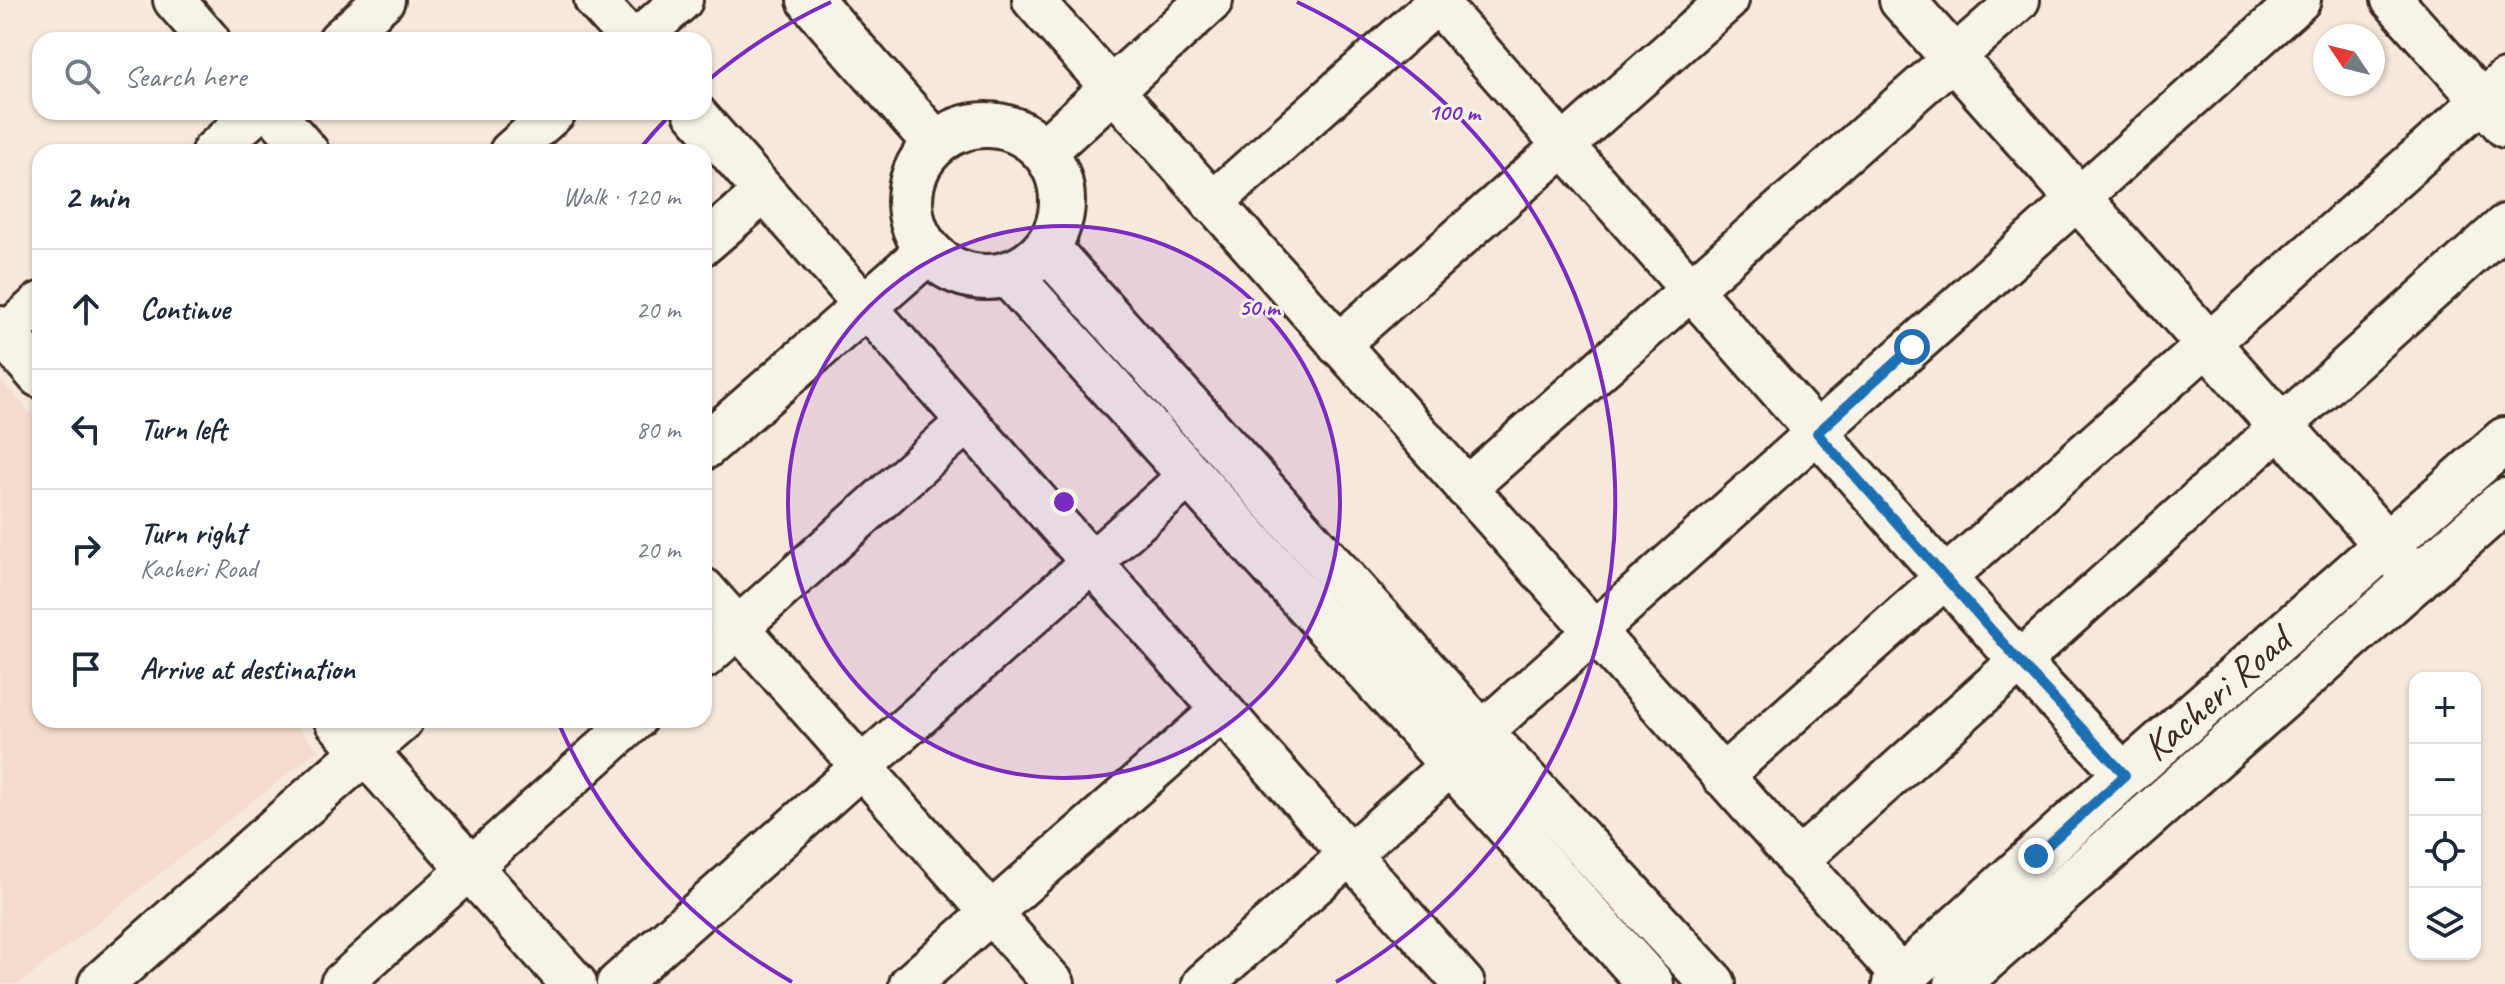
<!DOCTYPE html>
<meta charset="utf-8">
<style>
body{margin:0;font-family:Caveat,sans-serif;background:#f2f2f3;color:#1f2937}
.controls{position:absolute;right:24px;bottom:24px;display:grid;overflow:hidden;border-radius:16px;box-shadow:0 2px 6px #0004}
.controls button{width:72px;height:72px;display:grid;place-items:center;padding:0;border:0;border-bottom:2px solid #e0e1e3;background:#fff;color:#1f2937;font:40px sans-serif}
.compass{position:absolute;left:2313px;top:24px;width:72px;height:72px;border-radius:50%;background:#fff;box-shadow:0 2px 6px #0004;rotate:305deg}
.stop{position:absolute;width:24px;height:24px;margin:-18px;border:6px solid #1f6fb2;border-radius:50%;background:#fff}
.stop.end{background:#1f6fb2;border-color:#fff;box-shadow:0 2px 8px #0008}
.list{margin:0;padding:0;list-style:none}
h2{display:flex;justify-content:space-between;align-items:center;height:104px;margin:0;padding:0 32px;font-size:34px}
h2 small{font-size:26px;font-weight:400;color:#747a83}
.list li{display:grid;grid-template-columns:52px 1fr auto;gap:24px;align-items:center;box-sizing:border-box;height:120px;padding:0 32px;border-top:2px solid #e0e1e3}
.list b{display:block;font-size:30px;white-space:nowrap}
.list p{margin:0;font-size:26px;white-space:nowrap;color:#747a83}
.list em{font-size:26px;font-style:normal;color:#747a83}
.icon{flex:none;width:44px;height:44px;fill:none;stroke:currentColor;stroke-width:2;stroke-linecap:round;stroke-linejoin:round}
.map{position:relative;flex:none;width:2505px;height:984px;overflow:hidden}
.search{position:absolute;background:#fff;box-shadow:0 2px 6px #0004;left:32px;top:32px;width:680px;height:88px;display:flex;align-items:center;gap:20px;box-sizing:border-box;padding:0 28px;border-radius:24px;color:#747a83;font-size:30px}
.panel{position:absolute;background:#fff;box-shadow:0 2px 6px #0004;left:32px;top:144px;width:680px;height:584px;border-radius:24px}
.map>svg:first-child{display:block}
</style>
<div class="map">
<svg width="2505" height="984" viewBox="0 0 2505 984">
<rect width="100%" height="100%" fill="#f6e8db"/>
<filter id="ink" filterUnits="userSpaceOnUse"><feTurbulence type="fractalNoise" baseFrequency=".0125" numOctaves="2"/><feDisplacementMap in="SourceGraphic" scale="16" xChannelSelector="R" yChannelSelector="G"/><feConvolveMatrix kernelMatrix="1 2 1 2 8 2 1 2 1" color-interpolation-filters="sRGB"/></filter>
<g filter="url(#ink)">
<path fill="#f5dbcc" d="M0,379L40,425V720H292L318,750L19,984H0Z"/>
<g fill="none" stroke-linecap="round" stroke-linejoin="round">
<defs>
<g id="street">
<path d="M174,0L209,40"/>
<path d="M595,0L631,40"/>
<path d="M1033,0L1902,977"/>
<path d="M1435,0L2019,661L2125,775"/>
<path d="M2392,0L2505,127"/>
<path d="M339,40L384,0"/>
<path d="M637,40L682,0"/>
<path d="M273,112L308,152"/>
<path d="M694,112L1464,984"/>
<path d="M212,152L257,112"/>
<path d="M510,152L555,112"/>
<path d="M1212,203L1440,0"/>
<path d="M704,244L764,192"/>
<path d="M5,335L40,303"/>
<path d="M1338,345L1728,0"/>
<path d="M1466,488L2019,0"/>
<path d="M704,589L1054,984"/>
<path d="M704,658L967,422"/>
<path d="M1481,733L2300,0"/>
<path d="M1722,776L2505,80"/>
<path d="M1797,861L2505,225"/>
<path d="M341,984L635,720"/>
<path d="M617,984L1190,475"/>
<path d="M910,984L1222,710"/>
<path d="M1203,984L1452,764"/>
</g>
<g id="secondary">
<path d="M810,0L936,144"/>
<path d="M1902,0L2417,579"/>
<circle cx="986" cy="201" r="76"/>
<path d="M1044,151L1210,0"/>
<path d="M1048,249L1481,733L1713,984"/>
<path d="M1008,274L1651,984"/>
<path d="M0,329L40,375"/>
<path d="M704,447L927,252"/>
<path d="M337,720L574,984"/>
<path d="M101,984L400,720"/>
<path d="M1895,984L2125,775L2505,440"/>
<path d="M1957,984L2505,501"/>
</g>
</defs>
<use href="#street" stroke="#3b2a1e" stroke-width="46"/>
<use href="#secondary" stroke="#3b2a1e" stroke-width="50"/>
<use href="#street" stroke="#f7f3e8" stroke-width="40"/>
<use href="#secondary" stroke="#f7f3e8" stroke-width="44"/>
</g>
</g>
<g fill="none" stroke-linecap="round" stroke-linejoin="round" filter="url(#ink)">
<path stroke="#1f6fb2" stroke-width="10" d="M1912,347L1817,433L2019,661L2125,775L2036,856"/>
</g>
<circle cx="1064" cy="502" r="276" fill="#7b2cbf" fill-opacity=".12"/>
<g fill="none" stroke="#7b2cbf" stroke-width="4">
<circle cx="1064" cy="502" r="276"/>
<path d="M792 982A552 552 0 0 1 558 722M638 151A552 552 0 0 1 670 115M706 82A552 552 0 0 1 831 2M1297 2A552 552 0 0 1 1336 982"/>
</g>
<g text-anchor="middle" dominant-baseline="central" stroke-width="6" stroke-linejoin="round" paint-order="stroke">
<g font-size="40" fill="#3b2a1e" stroke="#f7f3e8">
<text transform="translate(2216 694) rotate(-41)">Kacheri Road</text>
</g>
</g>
<circle cx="1064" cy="502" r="12" fill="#7b2cbf" stroke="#f7f3e8" stroke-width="4"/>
<g font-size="24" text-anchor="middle" font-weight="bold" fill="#7b2cbf" stroke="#f7f3e8" stroke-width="6" stroke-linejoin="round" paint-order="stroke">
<text x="1454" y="120">100 m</text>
<text x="1259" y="315">50 m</text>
</g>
</svg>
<div class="controls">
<button>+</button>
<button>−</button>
<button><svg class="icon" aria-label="locate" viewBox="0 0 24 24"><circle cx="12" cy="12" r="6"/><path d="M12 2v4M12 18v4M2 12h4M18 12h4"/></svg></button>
<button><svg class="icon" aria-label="layers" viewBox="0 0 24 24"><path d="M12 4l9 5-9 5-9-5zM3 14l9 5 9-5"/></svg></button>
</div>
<svg class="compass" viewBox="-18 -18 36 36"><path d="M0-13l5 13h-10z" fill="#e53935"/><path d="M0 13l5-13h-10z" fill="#747a83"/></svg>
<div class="stop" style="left:1912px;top:347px"></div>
<div class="stop end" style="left:2036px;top:856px"></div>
<div class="search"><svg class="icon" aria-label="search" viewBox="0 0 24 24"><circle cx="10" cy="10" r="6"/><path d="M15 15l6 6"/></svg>Search here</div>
<section class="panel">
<h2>2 min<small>Walk · 120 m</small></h2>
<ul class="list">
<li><svg class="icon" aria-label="ahead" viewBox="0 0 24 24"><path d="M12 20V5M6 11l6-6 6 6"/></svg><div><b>Continue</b></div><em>20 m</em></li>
<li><svg class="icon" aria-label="left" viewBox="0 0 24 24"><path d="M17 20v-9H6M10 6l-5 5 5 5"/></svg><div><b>Turn left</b></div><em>80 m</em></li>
<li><svg class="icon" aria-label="right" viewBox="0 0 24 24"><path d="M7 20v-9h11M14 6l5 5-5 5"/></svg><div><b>Turn right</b><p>Kacheri Road</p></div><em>20 m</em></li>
<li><svg class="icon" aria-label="arrive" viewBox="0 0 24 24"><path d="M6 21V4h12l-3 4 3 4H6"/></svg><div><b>Arrive at destination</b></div></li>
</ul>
</section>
</div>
